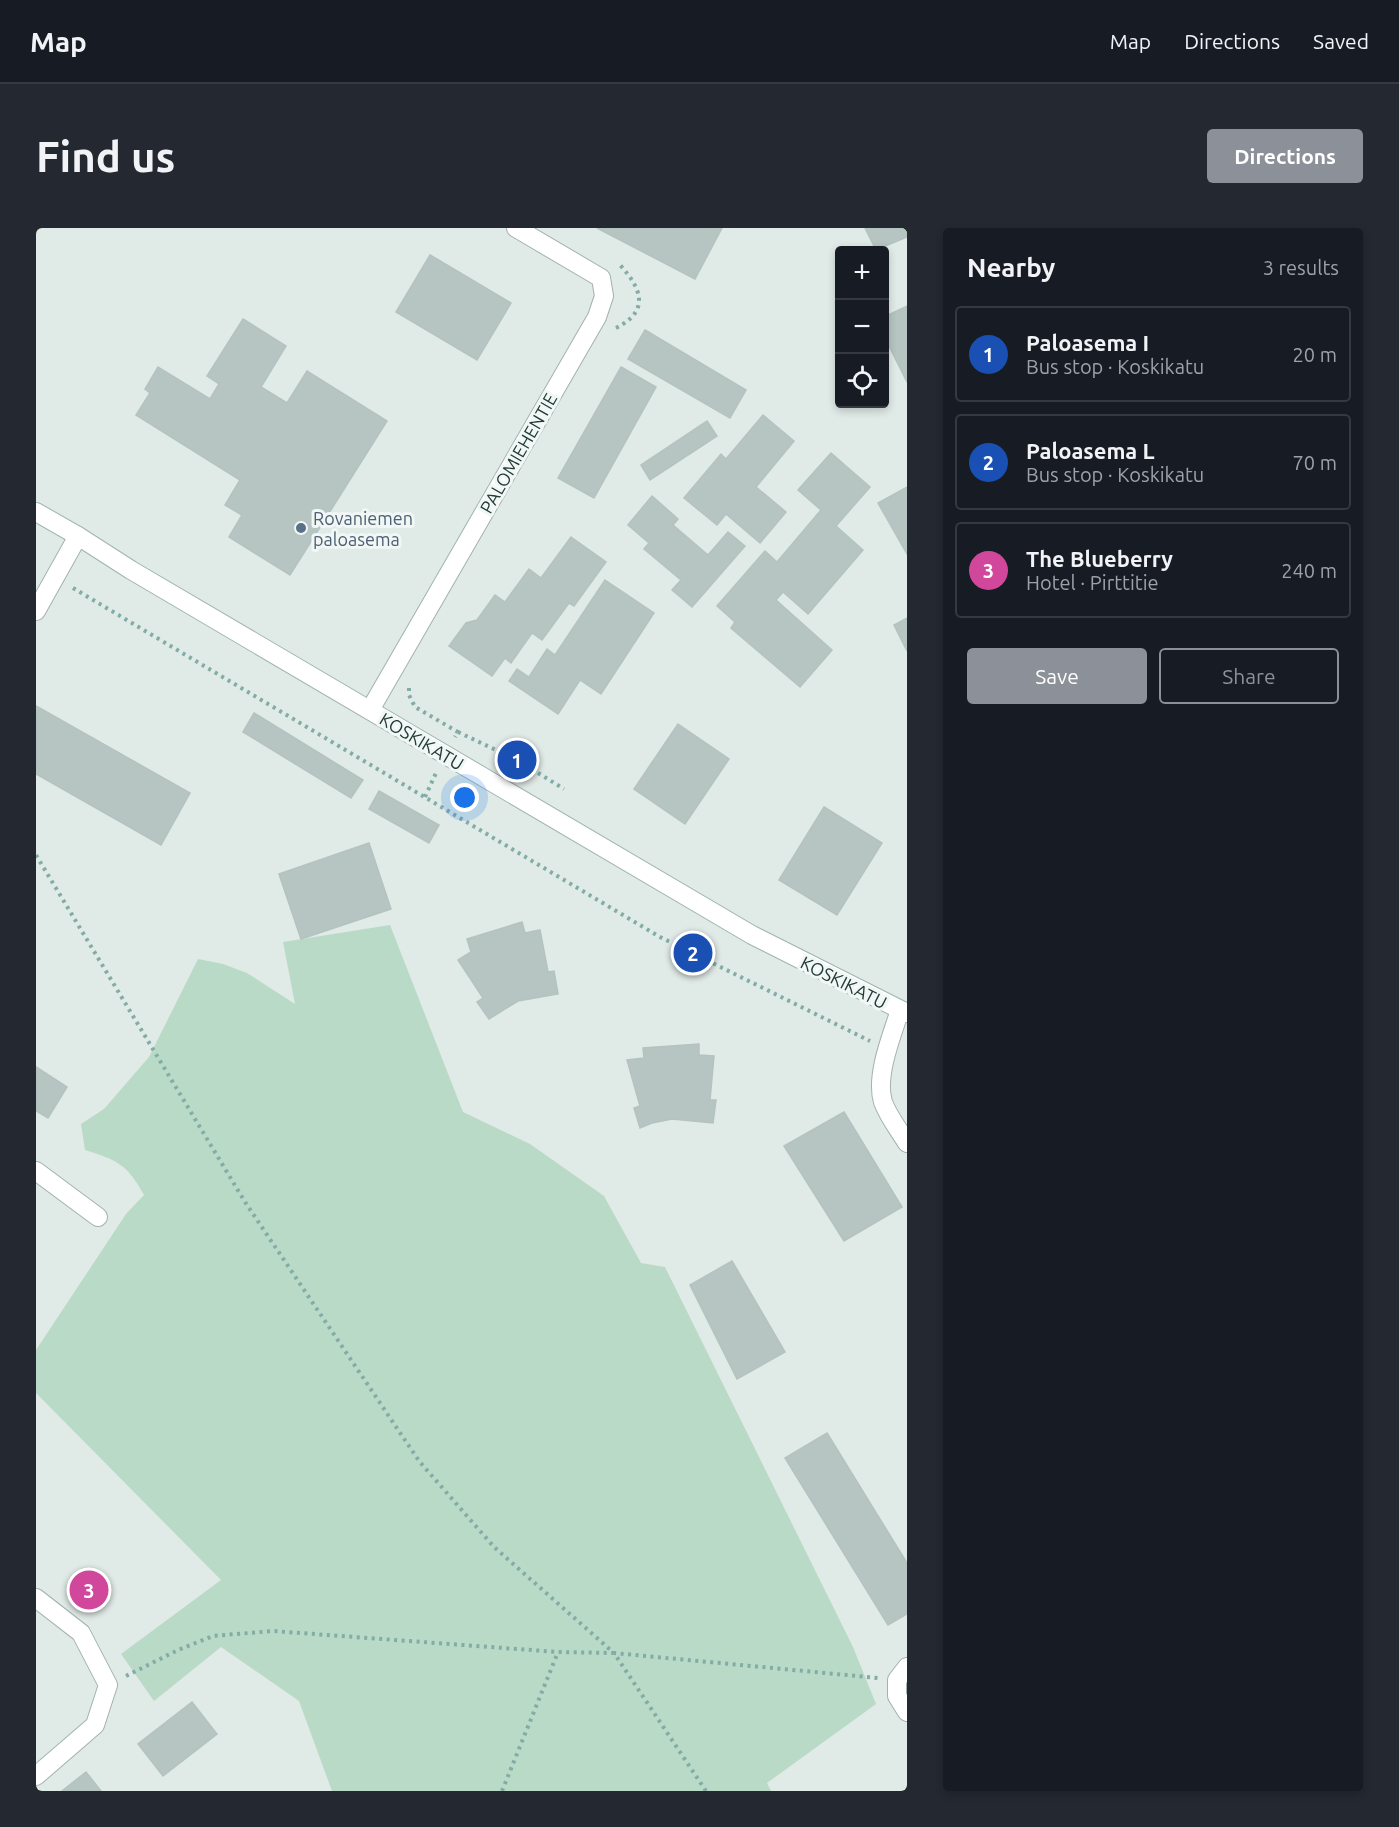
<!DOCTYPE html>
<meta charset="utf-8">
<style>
body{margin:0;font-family:Ubuntu,sans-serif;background:#242831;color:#f1f3f6}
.controls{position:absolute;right:18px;top:18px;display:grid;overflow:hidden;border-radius:6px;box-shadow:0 3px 9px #0003}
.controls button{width:54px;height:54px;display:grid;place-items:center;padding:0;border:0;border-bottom:2px solid #363941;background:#171b24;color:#f1f3f6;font:30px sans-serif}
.you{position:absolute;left:429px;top:570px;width:21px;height:21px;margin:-15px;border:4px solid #fff;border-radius:50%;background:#1a73e8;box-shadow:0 0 0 9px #1a73e833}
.badge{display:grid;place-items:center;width:39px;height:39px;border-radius:50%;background:#8c9099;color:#fff;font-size:20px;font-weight:700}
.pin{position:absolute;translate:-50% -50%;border:3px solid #fff;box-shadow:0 2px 6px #0006}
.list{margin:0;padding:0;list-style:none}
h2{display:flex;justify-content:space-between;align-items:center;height:78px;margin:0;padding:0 24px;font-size:26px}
h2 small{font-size:20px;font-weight:400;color:#9ea1a6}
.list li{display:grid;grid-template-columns:39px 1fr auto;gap:18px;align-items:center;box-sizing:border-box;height:96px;margin:0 12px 12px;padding:0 12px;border:2px solid #363941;border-radius:6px}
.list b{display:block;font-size:22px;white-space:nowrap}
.list p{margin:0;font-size:20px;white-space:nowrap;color:#9ea1a6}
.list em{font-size:20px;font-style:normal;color:#9ea1a6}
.actions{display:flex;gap:12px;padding:18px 24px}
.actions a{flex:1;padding:14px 0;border:2px solid #8c9099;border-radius:6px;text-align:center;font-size:21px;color:#8c9099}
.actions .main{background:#8c9099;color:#fff}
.icon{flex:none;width:33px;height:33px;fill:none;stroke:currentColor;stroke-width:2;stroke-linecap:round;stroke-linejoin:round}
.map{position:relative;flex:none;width:871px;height:1563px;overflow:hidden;border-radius:6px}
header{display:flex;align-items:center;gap:36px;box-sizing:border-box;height:84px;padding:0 30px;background:#171b24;border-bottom:2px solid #363941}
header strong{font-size:28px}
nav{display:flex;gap:33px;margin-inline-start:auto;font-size:21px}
.intro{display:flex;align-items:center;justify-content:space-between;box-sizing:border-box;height:144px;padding:0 36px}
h1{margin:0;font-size:42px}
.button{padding:15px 27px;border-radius:6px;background:#8c9099;color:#fff;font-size:21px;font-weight:700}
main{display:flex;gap:36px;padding:0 36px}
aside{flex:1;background:#171b24;border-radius:6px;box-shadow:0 3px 9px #0003}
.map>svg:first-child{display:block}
</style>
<header>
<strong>Map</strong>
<nav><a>Map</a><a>Directions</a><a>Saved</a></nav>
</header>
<div class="intro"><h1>Find us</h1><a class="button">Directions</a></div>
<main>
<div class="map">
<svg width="871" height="1563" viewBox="0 0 871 1563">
<rect width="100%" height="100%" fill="#e0eae7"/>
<path fill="#badac8" d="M354,697L427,884L494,916L568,968L605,1035L629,1039L817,1419L840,1476L731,1555L735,1563H296L263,1473L185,1419L118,1473L85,1426L185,1352L0,1165V1122L90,986L108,967C91,936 81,932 49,922L45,896L68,881L113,829L162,731L187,736L211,745L259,776L247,714Z"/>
<g fill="#b6c5c1" stroke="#b3c3bf" stroke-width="1.5">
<path d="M561,0H686L659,51Z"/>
<path d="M829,0H871V9L840,22Z"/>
<path d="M394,27L475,75L441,132L360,84Z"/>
<path d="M871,78V154L848,108V89Z"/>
<path d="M207,91L250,118L225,159L251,175L271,143L351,193L254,347L193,309L206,287L189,277L204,252L100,187L114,165L109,161L122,139L174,171L183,156L171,148Z"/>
<path d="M609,102L710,162L694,190L592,131Z"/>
<path d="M585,139L620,159L558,270L522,250Z"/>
<path d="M727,187L758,213L720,259L750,284L724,315L690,286L681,297L648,270L685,226L690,231Z"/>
<path d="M671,193L681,208L614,252L605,237Z"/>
<path d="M795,225L834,259L800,298L827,322L772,386L747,364L740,372L796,422L764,459L695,400L699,394L681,378L729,323L741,334L785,282L762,262Z"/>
<path d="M871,259V326L842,275Z"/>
<path d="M616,268L642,291L637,297L672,327L692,304L709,318L656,379L636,362L645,352L608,321L613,315L592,297Z"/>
<path d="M535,309L570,334L538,378L533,375L506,412L496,405L475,435L469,430L456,448L413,418L430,395L441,392L459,367L469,374L493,341L505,350Z"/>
<path d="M569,352L618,385L565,466L544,452L522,486L473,453L481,441L493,449L511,421L519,427Z"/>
<path d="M871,390V423L858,397Z"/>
<path d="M0,478L154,565L125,617L0,546Z"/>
<path d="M218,485L327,552L315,570L207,504Z"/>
<path d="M642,496L693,531L649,596L598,561Z"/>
<path d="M343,563L403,597L393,615L333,581Z"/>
<path d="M788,579L846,615L801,687L743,652Z"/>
<path d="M333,615L355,681L265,711L243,646Z"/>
<path d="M486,694L489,705L504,702L512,744L518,743L522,766L482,773L453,791L441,774L447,770L422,732L435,724L431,711Z"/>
<path d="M663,816V827L678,828L674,872H680L677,895L636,891L616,895L604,900L598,880L604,878L591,832L608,830L607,820Z"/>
<path d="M0,839L31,859L12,890L0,883Z"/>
<path d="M808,884L866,979L808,1013L748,918Z"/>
<path d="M696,1033L749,1124L701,1151L654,1057Z"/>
<path d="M791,1205L871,1335V1386L852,1397L749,1230Z"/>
<path d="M156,1474L181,1506L127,1548L102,1516Z"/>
<path d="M50,1544L65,1563H26Z"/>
</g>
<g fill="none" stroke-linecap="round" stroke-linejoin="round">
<defs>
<g id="street">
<path d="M0,383L42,308"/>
<path d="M334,482L561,89L568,68L565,50L480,0"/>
<path d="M864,782C856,807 839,848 847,874C852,888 863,902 871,915"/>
<path d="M0,943L62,989"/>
<path d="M0,1370L45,1405L72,1457L59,1497L0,1548"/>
<path d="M871,1439L861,1452V1468L871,1484"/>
</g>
<path id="secondary" d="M0,284L42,308L95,342L716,707L871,785"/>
</defs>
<use href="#street" stroke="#a3b2af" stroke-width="20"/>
<use href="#secondary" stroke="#a0b5b1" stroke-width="20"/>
<g stroke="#82aca5" stroke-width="4" stroke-dasharray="3 4.5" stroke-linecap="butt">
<path d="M580,100C614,83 606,61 584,37"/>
<path d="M37,360L624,709L834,813"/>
<path d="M373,460V467L379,479L422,504L419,509"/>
<path d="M422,504L481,532L528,561"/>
<path d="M389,569L400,545"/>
<path d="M0,627L209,974L383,1233L458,1319L578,1425"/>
<path d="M90,1448L142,1422L177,1408L237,1403L522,1424L577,1425"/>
<path d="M466,1563L522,1424"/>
<path d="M670,1563L578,1425L842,1450"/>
</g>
<use href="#street" stroke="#fff" stroke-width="18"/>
<use href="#secondary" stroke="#fff" stroke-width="18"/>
</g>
<circle fill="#5c6f8a" stroke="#f0f7f5" stroke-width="2" cx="265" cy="300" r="6"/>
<g text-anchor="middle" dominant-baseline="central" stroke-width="6" stroke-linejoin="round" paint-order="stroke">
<g font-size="18" fill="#223a37" stroke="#f0f7f5">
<text transform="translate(482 225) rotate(-60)">PALOMIEHENTIE</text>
<text transform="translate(386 513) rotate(31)">KOSKIKATU</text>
<text transform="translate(808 754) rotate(27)">KOSKIKATU</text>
</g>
<g font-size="18" fill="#4e5e75" stroke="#f0f7f5" text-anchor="start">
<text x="277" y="290">Rovaniemen<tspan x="277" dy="21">paloasema</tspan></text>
</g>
</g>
</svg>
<div class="controls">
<button>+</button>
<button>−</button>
<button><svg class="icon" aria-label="locate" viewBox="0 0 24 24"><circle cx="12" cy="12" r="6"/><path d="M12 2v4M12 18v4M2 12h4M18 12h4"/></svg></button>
</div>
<div class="you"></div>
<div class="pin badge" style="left:481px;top:532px;background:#1a4fb4">1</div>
<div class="pin badge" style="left:657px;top:725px;background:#1a4fb4">2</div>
<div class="pin badge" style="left:53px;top:1362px;background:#d1479c">3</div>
</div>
<aside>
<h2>Nearby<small>3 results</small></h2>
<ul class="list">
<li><span class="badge" style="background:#1a4fb4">1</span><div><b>Paloasema I</b><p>Bus stop · Koskikatu</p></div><em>20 m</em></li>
<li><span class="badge" style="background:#1a4fb4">2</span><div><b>Paloasema L</b><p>Bus stop · Koskikatu</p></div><em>70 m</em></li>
<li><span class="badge" style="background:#d1479c">3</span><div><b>The Blueberry</b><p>Hotel · Pirttitie</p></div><em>240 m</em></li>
</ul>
<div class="actions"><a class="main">Save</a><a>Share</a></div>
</aside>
</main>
